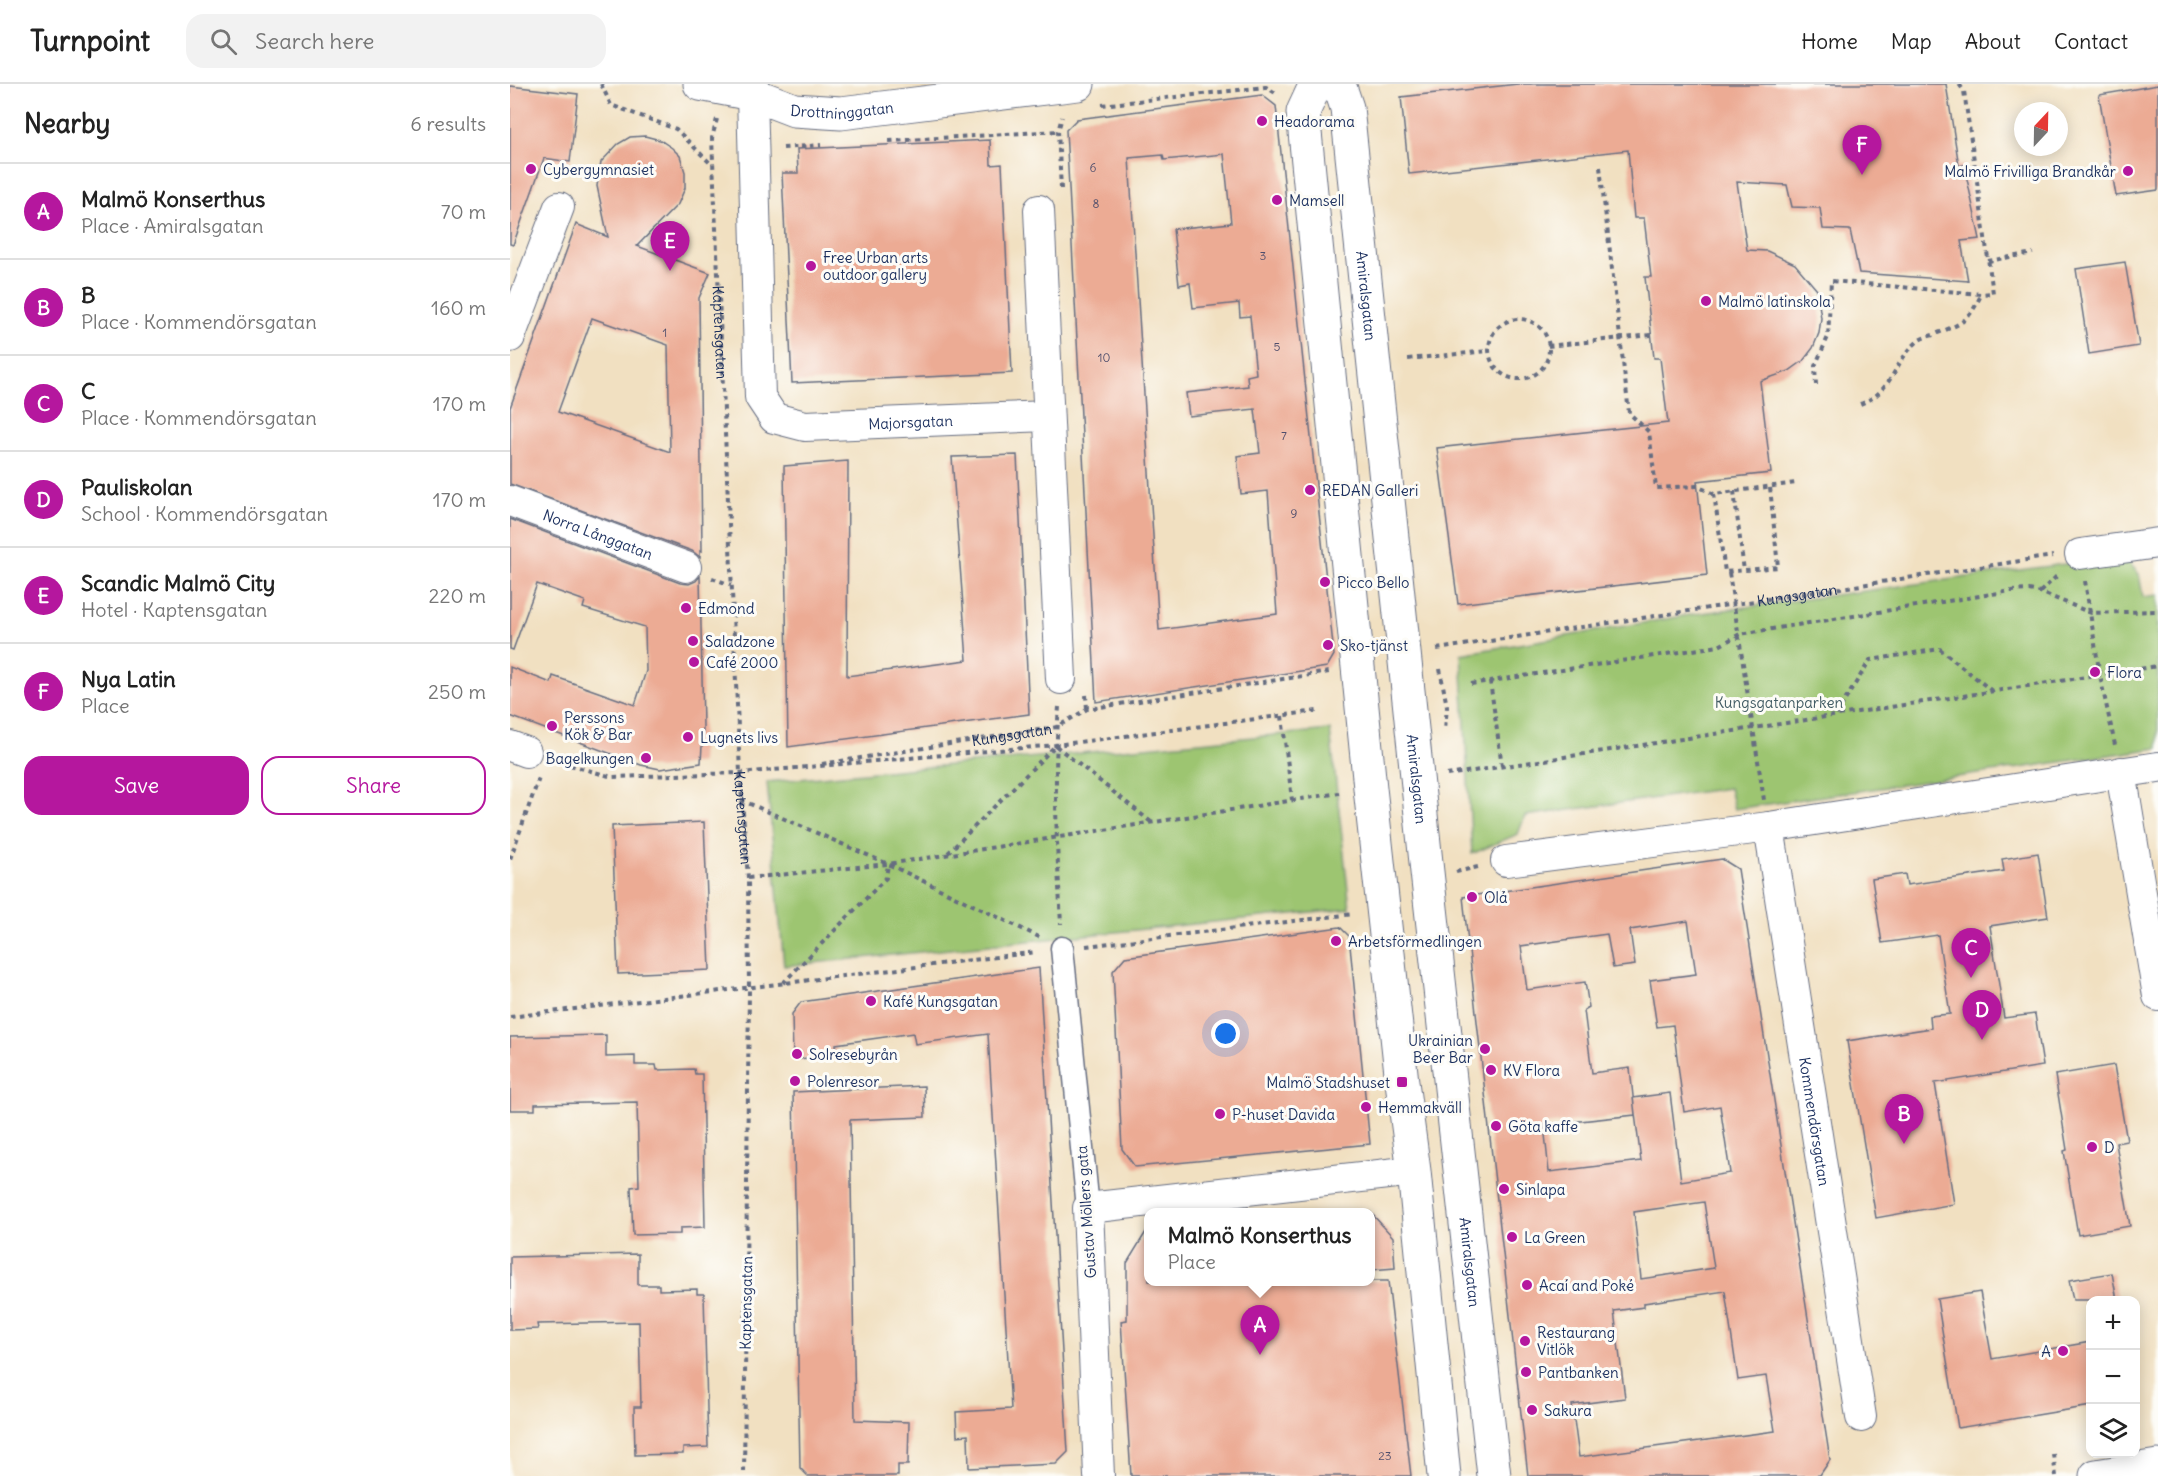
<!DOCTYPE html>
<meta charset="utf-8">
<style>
body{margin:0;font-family:Delius,sans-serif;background:#f2f2f2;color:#222}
.controls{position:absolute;right:18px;bottom:18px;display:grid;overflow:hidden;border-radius:12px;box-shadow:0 3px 15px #0003}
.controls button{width:54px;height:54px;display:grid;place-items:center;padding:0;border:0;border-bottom:2px solid #e0e0e0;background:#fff;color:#222;font:30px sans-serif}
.compass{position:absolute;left:1504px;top:18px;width:54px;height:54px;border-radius:50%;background:#fff;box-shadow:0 3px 15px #0003;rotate:22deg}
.you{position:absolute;left:716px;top:950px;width:21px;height:21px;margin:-15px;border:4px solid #fff;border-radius:50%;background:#1a73e8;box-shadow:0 0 0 9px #1a73e833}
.badge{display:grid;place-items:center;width:39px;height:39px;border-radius:50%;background:#b5179e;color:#fff;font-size:20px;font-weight:700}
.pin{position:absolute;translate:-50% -50px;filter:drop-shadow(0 2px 3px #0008)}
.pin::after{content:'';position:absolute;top:32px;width:21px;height:18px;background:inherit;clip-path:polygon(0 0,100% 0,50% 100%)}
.popup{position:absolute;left:634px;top:1124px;width:231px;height:78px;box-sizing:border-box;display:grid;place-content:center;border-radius:12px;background:#fff;filter:drop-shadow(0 2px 4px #0005);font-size:20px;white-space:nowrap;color:#767676}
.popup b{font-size:22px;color:#222}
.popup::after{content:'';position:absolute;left:50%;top:100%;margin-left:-12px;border:12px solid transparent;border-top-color:#fff}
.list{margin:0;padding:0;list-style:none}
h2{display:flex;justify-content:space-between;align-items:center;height:78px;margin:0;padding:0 24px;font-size:26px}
h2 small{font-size:20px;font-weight:400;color:#767676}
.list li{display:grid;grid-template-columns:39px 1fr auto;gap:18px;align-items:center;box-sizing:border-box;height:96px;padding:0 24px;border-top:2px solid #e0e0e0}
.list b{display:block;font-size:22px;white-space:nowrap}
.list p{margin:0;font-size:20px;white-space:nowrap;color:#767676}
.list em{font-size:20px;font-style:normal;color:#767676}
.actions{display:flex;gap:12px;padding:18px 24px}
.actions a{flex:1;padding:14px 0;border:2px solid #b5179e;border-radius:18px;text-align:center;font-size:21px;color:#b5179e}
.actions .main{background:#b5179e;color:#fff}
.icon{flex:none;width:33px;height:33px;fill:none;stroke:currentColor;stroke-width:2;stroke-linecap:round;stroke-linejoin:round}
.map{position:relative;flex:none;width:1648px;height:1392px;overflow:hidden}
header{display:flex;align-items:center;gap:36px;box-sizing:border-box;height:84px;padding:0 30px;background:#fff;border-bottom:2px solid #e0e0e0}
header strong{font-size:28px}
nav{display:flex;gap:33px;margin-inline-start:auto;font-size:21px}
.search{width:420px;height:54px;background:#f2f2f2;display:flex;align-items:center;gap:15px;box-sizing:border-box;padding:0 21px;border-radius:18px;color:#767676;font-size:22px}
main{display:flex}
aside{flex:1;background:#fff}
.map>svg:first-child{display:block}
</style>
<header>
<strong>Turnpoint</strong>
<div class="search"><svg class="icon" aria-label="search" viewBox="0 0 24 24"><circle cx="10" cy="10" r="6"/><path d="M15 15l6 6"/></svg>Search here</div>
<nav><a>Home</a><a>Map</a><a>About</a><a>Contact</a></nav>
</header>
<main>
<aside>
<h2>Nearby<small>6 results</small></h2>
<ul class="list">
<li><span class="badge">A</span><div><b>Malmö Konserthus</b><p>Place · Amiralsgatan</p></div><em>70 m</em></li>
<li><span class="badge">B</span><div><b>B</b><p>Place · Kommendörsgatan</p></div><em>160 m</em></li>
<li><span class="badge">C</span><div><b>C</b><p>Place · Kommendörsgatan</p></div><em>170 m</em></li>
<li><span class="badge">D</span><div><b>Pauliskolan</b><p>School · Kommendörsgatan</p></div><em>170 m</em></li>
<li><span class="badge">E</span><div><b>Scandic Malmö City</b><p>Hotel · Kaptensgatan</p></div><em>220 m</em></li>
<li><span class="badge">F</span><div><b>Nya Latin</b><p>Place</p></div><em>250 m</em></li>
</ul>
<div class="actions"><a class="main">Save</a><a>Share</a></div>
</aside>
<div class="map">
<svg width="1648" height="1392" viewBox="0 0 1648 1392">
<rect width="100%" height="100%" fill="#fdfcf7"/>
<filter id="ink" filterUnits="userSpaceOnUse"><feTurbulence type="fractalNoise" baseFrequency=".0167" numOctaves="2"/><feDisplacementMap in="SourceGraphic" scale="12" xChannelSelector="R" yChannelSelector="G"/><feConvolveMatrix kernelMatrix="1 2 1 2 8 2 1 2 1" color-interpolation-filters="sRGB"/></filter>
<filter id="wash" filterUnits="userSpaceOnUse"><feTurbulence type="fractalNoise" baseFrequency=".008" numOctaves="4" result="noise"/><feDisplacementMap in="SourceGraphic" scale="24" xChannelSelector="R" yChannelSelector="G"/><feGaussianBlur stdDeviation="1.35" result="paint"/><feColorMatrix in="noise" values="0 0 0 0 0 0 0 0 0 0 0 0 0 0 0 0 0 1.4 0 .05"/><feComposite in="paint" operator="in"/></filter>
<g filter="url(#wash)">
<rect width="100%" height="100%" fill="#f1e0c1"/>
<g fill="#9dc571" stroke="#5c7a68" stroke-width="1.5">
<path d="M1613,472L1629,490L1633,513L1648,511V664L1224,725L1219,704L1015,732L1008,750L962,770L951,570L1185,530Z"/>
<path d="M820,646L840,824L274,882L257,698Z"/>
</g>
<g id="blocks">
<g fill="#ecab94" fill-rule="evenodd">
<path d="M1008,0H1436L1449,82L1454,81L1470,155L1451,157L1458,197L1349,189L1340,146L1313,145L1310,124L1282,123L1277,101L1227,98L1237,166L1257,167L1285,180L1307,206L1311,234L1309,249L1303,264L1293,277L1279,287L1250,297L1261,389L1187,397L1197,491L948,520L927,364L1158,339L1150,274H1144L1135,193H1141L1134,134H1124L1118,66L899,90L891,13Z"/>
<path d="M1648,1V106L1606,112L1589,11Z"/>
<path d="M0,2L68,10L60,78L34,74L3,161L0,160Z"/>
<path d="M752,11L766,22L824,571L817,583L586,618L556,46L567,35ZM714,70L721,139L663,145L669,201L680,199L683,224L729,219L730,233L740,232L746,290L737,292L738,302L676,309L679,332L745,325L750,369L727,372L731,410L758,407L767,530L649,546L619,74L653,71L654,76Z"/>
<path d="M135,52L150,56L162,64L170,72L175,88V104L168,120L127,162L200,189L189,214L192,467L190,466V473L182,467L0,400V324L66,140L98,153L87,102L91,78L108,60L120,53ZM82,234L158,261L160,368L48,328Z"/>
<path d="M480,56L481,81L492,80L502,289L282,299L272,89H288L287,65Z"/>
<path d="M1615,178L1629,262L1579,270L1566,185Z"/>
<path d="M507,371L519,630L278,663L274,382L338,377L337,592L457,576L442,373Z"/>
<path d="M0,435L170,499L179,500L186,497L190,492L193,643L191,679L150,685L131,681L0,632V583L41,599L43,592L125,621L136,587L135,543L73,524L75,517L27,500L3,566L0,565Z"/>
<path d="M194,738L200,886L108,890L102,742Z"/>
<path d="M1528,769L1538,833L1480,842L1494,934L1525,930L1533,982L1425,999L1444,1120L1366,1134L1337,957L1421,944L1420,932L1440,930L1428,851L1372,859L1362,795L1395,790L1397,801L1494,787L1492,775Z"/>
<path d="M1212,775L1228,785L1320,1376L1310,1391L1303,1392H1018L953,813ZM1178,837L1186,890L1140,896L1147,943L1163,941L1174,1028L1210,1022L1220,1089L1171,1097L1160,1009L1123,1014L1131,1077L1039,1088L1034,1041L1125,1031L1120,984L1082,989L1074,926L1079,923L1075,898L1017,906L1011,862L1097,850L1103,884L1125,881L1120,846ZM1194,1118L1204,1184L1131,1195L1124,1128ZM1215,1207L1228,1296L1256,1292L1265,1347L1069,1373L1062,1321L1115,1314L1104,1227L1134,1223V1219Z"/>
<path d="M830,843L839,852L860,1060L625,1083L612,1065L603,887L615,873Z"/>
<path d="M529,884L558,1368L546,1380L459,1384L458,1351L447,1352L446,1328L501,1325L478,950L405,960L403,949L326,960V970L283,976L282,930L291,918Z"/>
<path d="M96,951V973L125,972V981H146L147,986L184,985L185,990H192L195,1143L170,1144V1150L123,1151L121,1103L129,1102L127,1018L25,1020V1026H0V953Z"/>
<path d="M1604,981L1617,1057L1606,1059L1620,1142L1568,1151L1554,1067L1557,1066L1545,991Z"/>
<path d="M414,1002L415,1033L340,1036L345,1336L399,1338L398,1381H388V1392H298L290,1384L283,1008Z"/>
<path d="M861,1129L883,1153L885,1184L861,1186Z"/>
<path d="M639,1143V1197H878L901,1392H621L611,1237L617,1236V1179Z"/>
<path d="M128,1170V1201H149V1206L187,1205V1210H194L198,1363L173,1364V1370L125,1371L124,1323H131L129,1238L27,1240L28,1245L0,1246V1173Z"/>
<path d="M1602,1189L1607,1216H1563L1559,1196Z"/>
<path d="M1470,1208L1482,1275L1581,1258V1322L1448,1344L1427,1215Z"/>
</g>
</g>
</g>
<g filter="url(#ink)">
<use href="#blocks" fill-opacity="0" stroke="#666d81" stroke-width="1.5"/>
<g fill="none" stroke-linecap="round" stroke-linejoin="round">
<defs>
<path id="pedestrian" d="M552,864L578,1124"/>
<g id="minor">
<path id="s4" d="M242,10L250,313L264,334L295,342L538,332"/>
<path d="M529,126L551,595"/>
<path d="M0,253L49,123"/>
<path id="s5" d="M0,417L176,483"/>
<path d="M1570,470L1648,459"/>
<path d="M0,662L16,668"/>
<path d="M1611,688L1648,912"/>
<path id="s6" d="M1259,743L1351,1333"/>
<path d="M996,777L1259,743L1648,683"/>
<path d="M589,1392L578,1124L904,1087"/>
</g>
<path id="tertiary" d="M1586,1392L1648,1382"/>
<g id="secondary">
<path id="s7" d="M190,0L242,10L284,26L331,29L568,0"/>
<path d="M806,0L793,28L860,704L892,998L904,1087L934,1392"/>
<path id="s8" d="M829,0L837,24L917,788L984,1392"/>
</g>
</defs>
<use href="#pedestrian" stroke="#666d81" stroke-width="25"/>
<use href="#minor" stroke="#666d81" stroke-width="32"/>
<use href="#tertiary" stroke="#666d81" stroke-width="35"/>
<use href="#secondary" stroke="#666d81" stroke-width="35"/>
<g stroke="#666d81" stroke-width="4" stroke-dasharray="4.5 4.5" stroke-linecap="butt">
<path d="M91,0L101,21L166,45L202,81"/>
<path d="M592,21L756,3L767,10"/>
<path id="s1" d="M207,35L202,54L230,689L238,794L239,905L234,1392"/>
<path d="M379,57L548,47"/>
<path d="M273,64L311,61"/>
<path d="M1090,83L1119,329L1139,348L1146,404L1187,402L1204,410L1286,399"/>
<path d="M551,105L548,47L552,33"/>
<path d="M1478,177L1523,169"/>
<circle cx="1009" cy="265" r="30"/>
<path d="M1038,262L1141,251"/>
<path d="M898,275L978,267"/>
<path d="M1306,301L1305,282L1318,253L1321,197L1471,210L1483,209L1454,7L1449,0"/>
<path d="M1350,320C1383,308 1383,279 1406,259C1410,254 1417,253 1423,251C1452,239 1457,240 1471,211"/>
<path d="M1224,407L1234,487"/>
<path d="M1204,410L1215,488L1268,483L1260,403"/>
<path d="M1219,489L1254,716"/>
<path d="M202,494L221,501"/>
<path d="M1575,497L1590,592L1605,661"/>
<path d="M1530,508L1549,490"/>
<path id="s2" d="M927,565L1543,472"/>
<path d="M930,585L937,623L935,645"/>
<path d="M980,597L992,682"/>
<path d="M961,600L1209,562L1230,550L1501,507L1519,506L1530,508L1581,529L1648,527"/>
<path d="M576,611L577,625"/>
<path d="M549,623C543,695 547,767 551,840"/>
<path d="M1326,631L1360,576L1430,565L1482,607"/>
<path d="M772,632L782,716"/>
<path d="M546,662L641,738"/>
<path d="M43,676L102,693L230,689L546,661L807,627"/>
<path id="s3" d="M312,680L547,643L577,625L819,588"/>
<path d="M937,691L1648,582"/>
<path d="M231,716L378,780L529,853"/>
<path d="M438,769L545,662"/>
<path d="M0,775L29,694"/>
<path d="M946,788L968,783"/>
<path d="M238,794L378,780L829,709"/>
<path d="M576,862L843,830"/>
<path d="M273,899L376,794L378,780"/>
<path d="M0,933L527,868"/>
<path d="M1543,1370L1546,1392"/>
</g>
<use href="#pedestrian" stroke="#fff" stroke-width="22"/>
<use href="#minor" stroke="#fff" stroke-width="30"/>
<use href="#tertiary" stroke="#fff" stroke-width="33"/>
<use href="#secondary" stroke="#fff" stroke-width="33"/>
</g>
</g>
<g fill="#b5179e" stroke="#fdfcf7" stroke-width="2">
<circle cx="752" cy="37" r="6"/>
<circle cx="21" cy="85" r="6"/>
<circle cx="1618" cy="87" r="6"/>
<circle cx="767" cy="116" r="6"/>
<circle cx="301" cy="182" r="6"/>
<circle cx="1196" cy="217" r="6"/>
<circle cx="800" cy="406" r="6"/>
<circle cx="815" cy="498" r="6"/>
<circle cx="176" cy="524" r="6"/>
<circle cx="183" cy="557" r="6"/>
<circle cx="818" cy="561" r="6"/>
<circle cx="184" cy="578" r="6"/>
<circle cx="1585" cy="588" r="6"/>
<circle cx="42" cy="642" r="6"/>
<circle cx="178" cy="653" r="6"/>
<circle cx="136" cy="674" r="6"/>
<circle cx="962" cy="813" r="6"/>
<circle cx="826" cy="857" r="6"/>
<circle cx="361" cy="917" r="6"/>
<circle cx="975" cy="965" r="6"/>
<circle cx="287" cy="970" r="6"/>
<circle cx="981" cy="986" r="6"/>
<circle cx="285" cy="997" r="6"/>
<rect x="886" y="992" width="12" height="12" rx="3"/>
<circle cx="856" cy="1023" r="6"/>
<circle cx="710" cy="1030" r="6"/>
<circle cx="986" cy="1042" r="6"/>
<circle cx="1582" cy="1063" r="6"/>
<circle cx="994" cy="1105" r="6"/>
<circle cx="1002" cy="1153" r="6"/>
<circle cx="1017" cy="1201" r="6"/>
<circle cx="1015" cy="1257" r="6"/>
<circle cx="1553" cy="1267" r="6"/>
<circle cx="1016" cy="1288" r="6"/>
<circle cx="1022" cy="1326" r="6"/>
</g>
<g text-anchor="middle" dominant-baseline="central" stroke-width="6" stroke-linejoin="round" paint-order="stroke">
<g font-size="12" fill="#4f4e6c">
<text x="583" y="83">6</text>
<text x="586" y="119">8</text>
<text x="753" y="171">3</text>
<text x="155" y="248">1</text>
<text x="767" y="262">5</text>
<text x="594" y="273">10</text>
<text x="774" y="351">7</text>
<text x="784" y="429">9</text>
<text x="875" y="1371">23</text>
</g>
<g font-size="15" fill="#1b2f5e" stroke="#fdfcf7">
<text stroke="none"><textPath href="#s7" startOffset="146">Drottninggatan</textPath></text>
<text stroke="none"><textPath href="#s8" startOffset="214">Amiralsgatan</textPath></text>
<text stroke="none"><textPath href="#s1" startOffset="214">Kaptensgatan</textPath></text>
<text stroke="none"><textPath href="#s4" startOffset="466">Majorsgatan</textPath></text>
<text stroke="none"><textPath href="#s5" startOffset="94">Norra Långgatan</textPath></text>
<text stroke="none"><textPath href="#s2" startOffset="364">Kungsgatan</textPath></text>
<text stroke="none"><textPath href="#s3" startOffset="192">Kungsgatan</textPath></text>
<text stroke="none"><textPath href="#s8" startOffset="700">Amiralsgatan</textPath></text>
<text stroke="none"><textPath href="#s1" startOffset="700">Kaptensgatan</textPath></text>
<text stroke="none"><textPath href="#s6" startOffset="298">Kommendörsgatan</textPath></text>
<text transform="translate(576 1128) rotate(-94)">Gustav Möllers gata</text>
<text stroke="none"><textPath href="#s8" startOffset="1186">Amiralsgatan</textPath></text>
<text transform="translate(236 1219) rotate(-89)">Kaptensgatan</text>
</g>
<g font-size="15" fill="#1b2f5e" stroke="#fdfcf7" text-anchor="start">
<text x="764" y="37">Headorama</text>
<text x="33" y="85">Cybergymnasiet</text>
<text x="1606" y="87" text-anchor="end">Malmö Frivilliga Brandkår</text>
<text x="779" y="116">Mamsell</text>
<text x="313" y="173">Free Urban arts<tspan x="313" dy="17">outdoor gallery</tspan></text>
<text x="1208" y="217">Malmö latinskola</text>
<text x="812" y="406">REDAN Galleri</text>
<text x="827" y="498">Picco Bello</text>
<text x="188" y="524">Edmond</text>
<text x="195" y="557">Saladzone</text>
<text x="830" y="561">Sko-tjänst</text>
<text x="196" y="578">Café 2000</text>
<text x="1597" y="588">Flora</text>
<text x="54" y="633">Perssons<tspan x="54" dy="17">Kök &amp; Bar</tspan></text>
<text x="190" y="653">Lugnets livs</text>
<text x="124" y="674" text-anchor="end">Bagelkungen</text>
<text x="974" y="813">Olá</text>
<text x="838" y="857">Arbetsförmedlingen</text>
<text x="373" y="917">Kafé Kungsgatan</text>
<text x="963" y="956" text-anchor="end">Ukrainian<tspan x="963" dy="17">Beer Bar</tspan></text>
<text x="299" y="970">Solresebyrån</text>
<text x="993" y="986">KV Flora</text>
<text x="297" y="997">Polenresor</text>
<text x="880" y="998" text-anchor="end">Malmö Stadshuset</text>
<text x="868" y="1023">Hemmakväll</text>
<text x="722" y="1030">P-huset Davida</text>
<text x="998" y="1042">Göta kaffe</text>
<text x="1594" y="1063">D</text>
<text x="1006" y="1105">Sinlapa</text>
<text x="1014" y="1153">La Green</text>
<text x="1029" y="1201">Acaí and Poké</text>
<text x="1027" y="1248">Restaurang<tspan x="1027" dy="17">Vitlök</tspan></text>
<text x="1541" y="1267" text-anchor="end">A</text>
<text x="1028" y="1288">Pantbanken</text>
<text x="1034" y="1326">Sakura</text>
</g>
<g font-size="15" fill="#425c64" stroke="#fdfcf7">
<text x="1269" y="618">Kungsgatanparken</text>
</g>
</g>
</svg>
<div class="controls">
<button>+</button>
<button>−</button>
<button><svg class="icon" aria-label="layers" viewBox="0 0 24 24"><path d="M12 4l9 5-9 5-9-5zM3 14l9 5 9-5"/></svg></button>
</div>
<svg class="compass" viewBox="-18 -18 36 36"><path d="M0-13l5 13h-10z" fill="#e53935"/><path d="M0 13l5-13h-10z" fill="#767676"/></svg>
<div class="you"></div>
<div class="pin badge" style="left:750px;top:1271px">A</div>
<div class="popup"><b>Malmö Konserthus</b>Place</div>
<div class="pin badge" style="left:1394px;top:1060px">B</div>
<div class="pin badge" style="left:1461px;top:894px">C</div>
<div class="pin badge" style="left:1472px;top:956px">D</div>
<div class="pin badge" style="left:160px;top:187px">E</div>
<div class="pin badge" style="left:1352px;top:91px">F</div>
</div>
</main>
